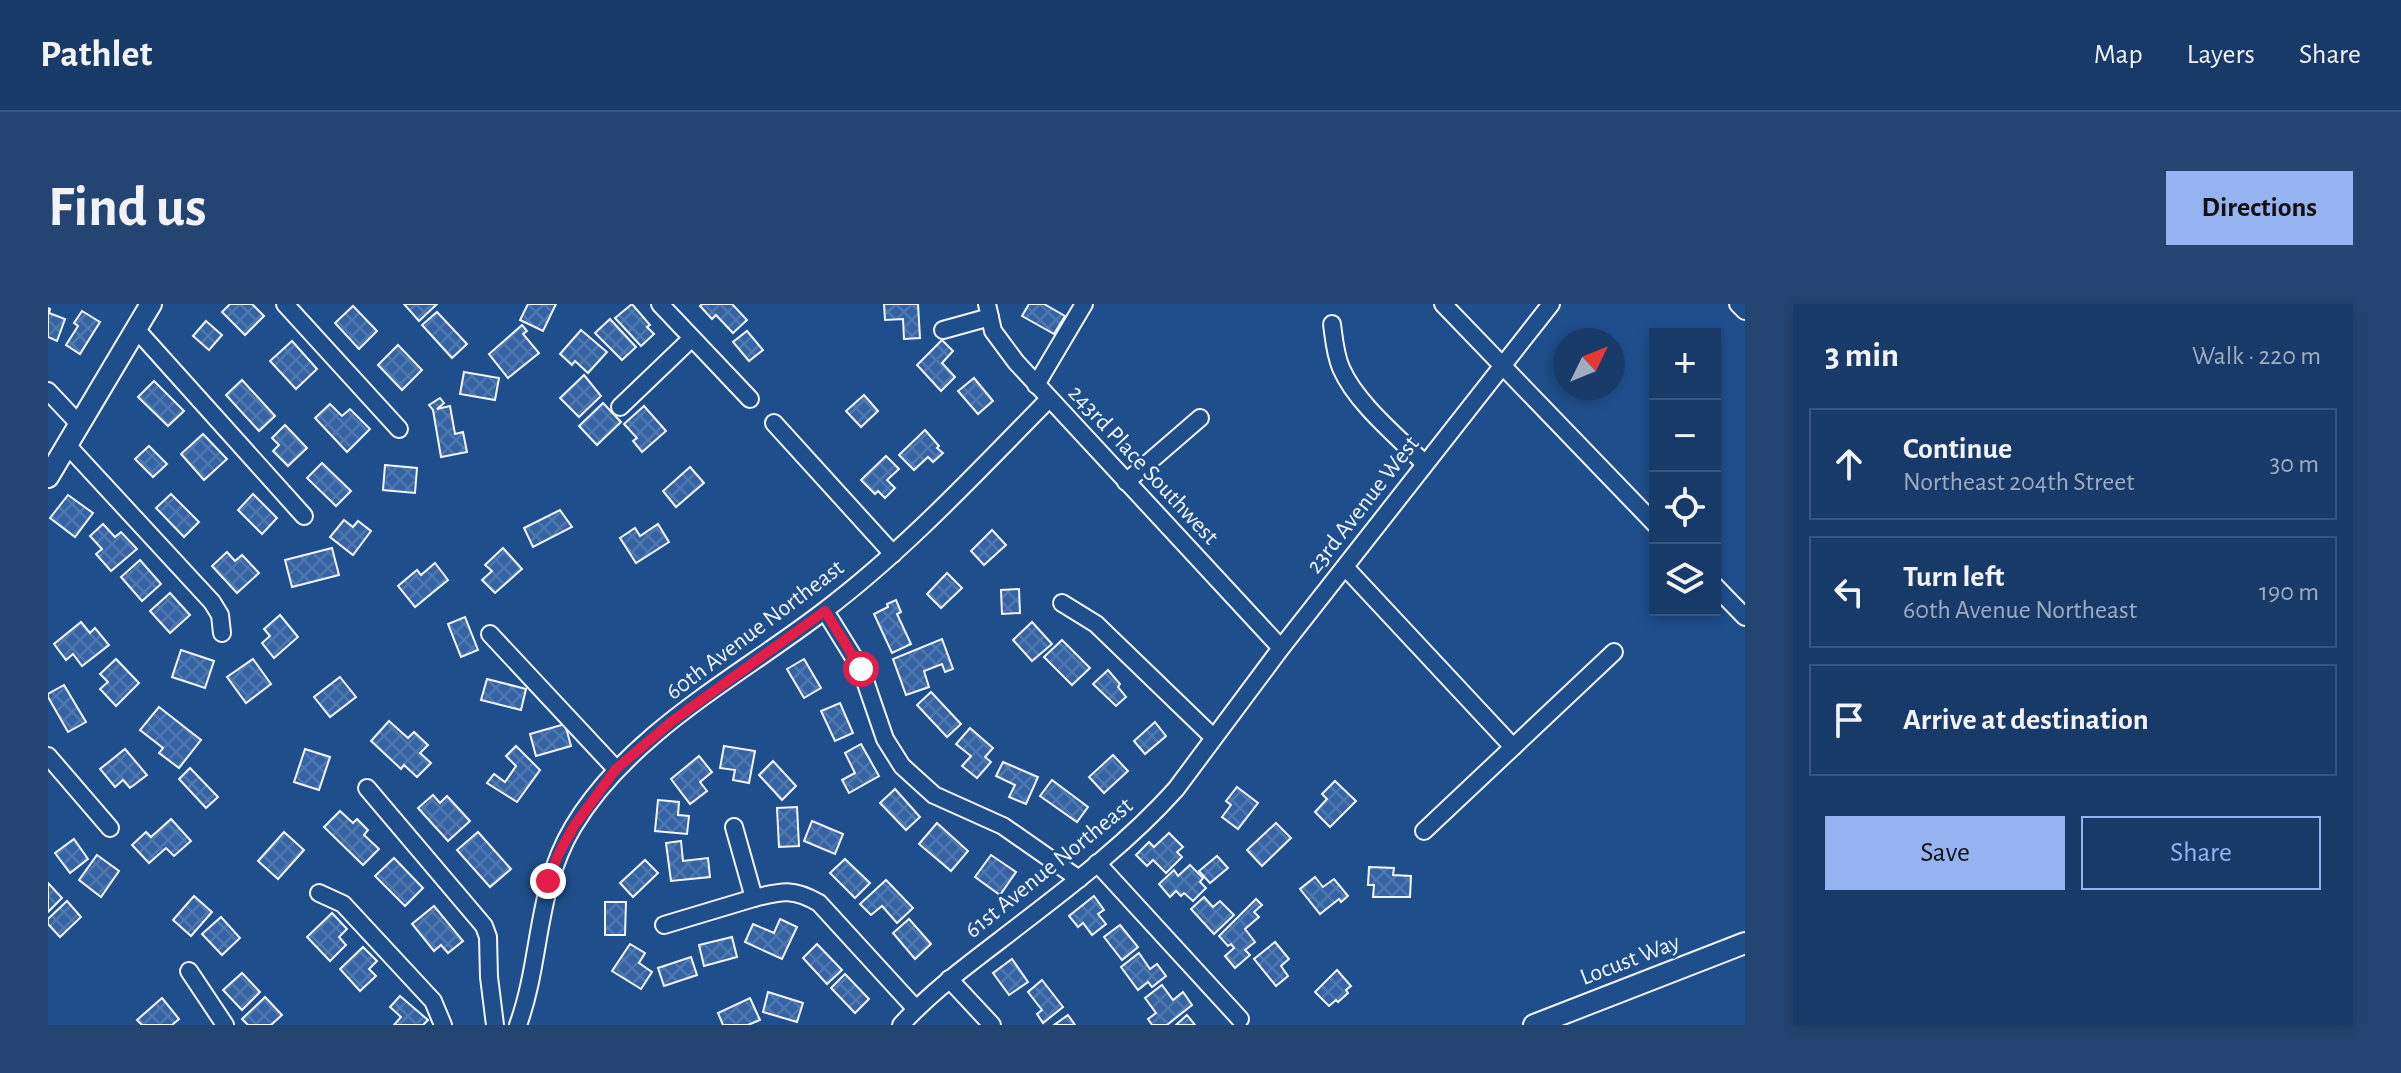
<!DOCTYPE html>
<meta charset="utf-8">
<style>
body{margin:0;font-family:"Alegreya Sans",sans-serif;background:#244571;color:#f1f3f6}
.controls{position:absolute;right:24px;top:24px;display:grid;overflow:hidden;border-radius:0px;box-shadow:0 4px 12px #0003}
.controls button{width:72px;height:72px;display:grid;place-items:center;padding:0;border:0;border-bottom:2px solid #36547d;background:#173a69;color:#f1f3f6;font:40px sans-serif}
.compass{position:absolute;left:1505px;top:24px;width:72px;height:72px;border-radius:50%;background:#173a69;box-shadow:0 4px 12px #0003;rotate:47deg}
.stop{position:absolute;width:24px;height:24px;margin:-18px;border:6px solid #e11d48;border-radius:50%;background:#fff}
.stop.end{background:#e11d48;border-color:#fff;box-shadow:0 2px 8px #0008}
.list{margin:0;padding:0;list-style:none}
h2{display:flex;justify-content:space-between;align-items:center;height:104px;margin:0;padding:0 32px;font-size:34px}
h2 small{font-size:26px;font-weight:400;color:#9eadc0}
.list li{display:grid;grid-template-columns:52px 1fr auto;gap:24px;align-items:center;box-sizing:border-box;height:112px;margin:0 16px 16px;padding:0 16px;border:2px solid #36547d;border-radius:0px}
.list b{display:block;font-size:30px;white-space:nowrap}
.list p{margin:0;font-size:26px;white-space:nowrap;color:#9eadc0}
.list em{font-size:26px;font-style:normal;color:#9eadc0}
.actions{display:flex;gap:16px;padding:24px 32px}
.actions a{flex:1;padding:18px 0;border:2px solid #95b2f1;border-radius:0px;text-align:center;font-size:28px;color:#95b2f1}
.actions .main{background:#95b2f1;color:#111}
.icon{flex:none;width:44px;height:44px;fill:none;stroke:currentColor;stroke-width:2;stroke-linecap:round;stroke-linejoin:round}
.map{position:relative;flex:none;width:1697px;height:721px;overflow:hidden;border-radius:0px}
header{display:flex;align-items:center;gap:48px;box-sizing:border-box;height:112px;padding:0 40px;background:#173a69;border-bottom:2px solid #36547d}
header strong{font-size:38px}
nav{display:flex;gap:44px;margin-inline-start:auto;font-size:28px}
.intro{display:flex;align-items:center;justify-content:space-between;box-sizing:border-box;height:192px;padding:0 48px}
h1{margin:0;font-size:56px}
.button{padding:20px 36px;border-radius:0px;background:#95b2f1;color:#111;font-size:28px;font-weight:700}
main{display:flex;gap:48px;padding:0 48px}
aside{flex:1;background:#173a69;border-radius:0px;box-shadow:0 4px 12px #0003}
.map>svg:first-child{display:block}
</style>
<header>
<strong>Pathlet</strong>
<nav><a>Map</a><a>Layers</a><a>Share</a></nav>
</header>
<div class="intro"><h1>Find us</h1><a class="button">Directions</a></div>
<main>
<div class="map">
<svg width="1697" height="721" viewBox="0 0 1697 721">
<defs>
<pattern id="building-cross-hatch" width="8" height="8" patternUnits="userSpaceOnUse" patternTransform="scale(2)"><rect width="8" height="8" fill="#3563a3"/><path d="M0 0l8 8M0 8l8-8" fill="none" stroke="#537ab1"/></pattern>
</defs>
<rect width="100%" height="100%" fill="#1f4e8c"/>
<g fill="url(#building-cross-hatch)" stroke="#f2f6ff" stroke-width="2">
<path d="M182,0H204L216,12L197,31L174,8Z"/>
<path d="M356,0H389L371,17Z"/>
<path d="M480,0H508L495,27L472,16Z"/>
<path d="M584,0L602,21L599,23L606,30L593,42L567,14Z"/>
<path d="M654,0H684L699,16L685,29L668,11L664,15L652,2Z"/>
<path d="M836,0H870L872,34L856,35L855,15L837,16Z"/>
<path d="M981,0H996L1017,12L1006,30L974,12Z"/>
<path d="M305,2L329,27L311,45L287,19Z"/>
<path d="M0,4L2,5L1,9L17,15L9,37L0,33Z"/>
<path d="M34,7L52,18L32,50L18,41L30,22L26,19Z"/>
<path d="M389,8L419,40L404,54L374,21Z"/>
<path d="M562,15L588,43L574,56L547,29Z"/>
<path d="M158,17L174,31L161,46L145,32Z"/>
<path d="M474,21L479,27L475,30L491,49L460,74L441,50Z"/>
<path d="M533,26L559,48L540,69L527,57L524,61L512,50Z"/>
<path d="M699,27L715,46L701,57L685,38Z"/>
<path d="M894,36L905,47L894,59L907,73L893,87L869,61Z"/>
<path d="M244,37L269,65L248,85L222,57Z"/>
<path d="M350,41L374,66L354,86L330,61Z"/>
<path d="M416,68L451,74L447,96L412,90Z"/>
<path d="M536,71L553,92L531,113L512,94Z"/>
<path d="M926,74L945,97L930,110L910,87Z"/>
<path d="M194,76L227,112L211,127L178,91Z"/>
<path d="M106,77L136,107L120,122L90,93Z"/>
<path d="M816,91L830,107L813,123L798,107Z"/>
<path d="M392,94L396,99L389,105L402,102L407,130L415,128L419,148L393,153L385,106L381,101Z"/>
<path d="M555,99L573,118L549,141L531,122Z"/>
<path d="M282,100L294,112L302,105L322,125L299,148L267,114Z"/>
<path d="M596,102L618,127L594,148L585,137L589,134L576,120Z"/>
<path d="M237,121L259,144L240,162L225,147L231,141L224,134Z"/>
<path d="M877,126L891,142L889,144L895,149L885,158L880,153L866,166L851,151Z"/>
<path d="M155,130L179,155L156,176L133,150Z"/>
<path d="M101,142L119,160L105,173L87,155Z"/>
<path d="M838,152L851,165L839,176L847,184L837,194L830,187L827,190L813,176Z"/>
<path d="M274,159L303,187L288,202L259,174Z"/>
<path d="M337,161L369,164L367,189L335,186Z"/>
<path d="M642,163L656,179L628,203L615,187Z"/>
<path d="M123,190L151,218L136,233L108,204Z"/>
<path d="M205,190L229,214L214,230L190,206Z"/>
<path d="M20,191L45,209L27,233L2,214Z"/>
<path d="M512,206L524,223L485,243L476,224Z"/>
<path d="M296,216L305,223L310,217L323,227L305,251L282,233Z"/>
<path d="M55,220L67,233L73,228L89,245L63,267L48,250L54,245L42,232Z"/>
<path d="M610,220L621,238L588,259L572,234L587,224L592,232Z"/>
<path d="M944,226L958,241L936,261L923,247Z"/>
<path d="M284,244L291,271L244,283L237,256Z"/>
<path d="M455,244L474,265L447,289L434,276L444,267L437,261Z"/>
<path d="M179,248L187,257L194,251L211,269L189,289L164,262Z"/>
<path d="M92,256L113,280L94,297L73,273Z"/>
<path d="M387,259L400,276L367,303L350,282L369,266L373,271Z"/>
<path d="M899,269L914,284L893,304L879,290Z"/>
<path d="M971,285L972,309L954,310L953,286Z"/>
<path d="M122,289L142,311L122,329L102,307Z"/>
<path d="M848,296L853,308L849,310L863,340L844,349L826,310L840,303L839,300Z"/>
<path d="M232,311L250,333L226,354L214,339L222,332L216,325Z"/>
<path d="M417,313L430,346L413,353L400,320Z"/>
<path d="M33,318L42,329L47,324L61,341L34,362L25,350L18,356L6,340Z"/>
<path d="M984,318L1004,340L984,357L965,336Z"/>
<path d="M894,335L905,365L897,368L894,360L876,367L881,383L858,391L845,355Z"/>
<path d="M1014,336L1042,364L1024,381L996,353Z"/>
<path d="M133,346L166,357L157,384L124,373Z"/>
<path d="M68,355L91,379L68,402L52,385L60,378L52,370Z"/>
<path d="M205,355L223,380L198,399L179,373Z"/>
<path d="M756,355L773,384L756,394L739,365Z"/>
<path d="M1060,366L1072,380L1070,383L1078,393L1068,402L1045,380Z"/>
<path d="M292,373L308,393L282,413L266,393Z"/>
<path d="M439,375L478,385L473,406L433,396Z"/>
<path d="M16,381L38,418L20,428L0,393V390Z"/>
<path d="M883,388L913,420L899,433L869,401Z"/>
<path d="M792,399L805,429L787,437L773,407Z"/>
<path d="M111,403L153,436L131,464L111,449L115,444L92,426Z"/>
<path d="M341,417L360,434L366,428L380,441L372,449L383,459L369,473L356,461L353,465L323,437Z"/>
<path d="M1107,418L1118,432L1097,450L1086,437Z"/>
<path d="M517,420L523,442L488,452L482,430Z"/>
<path d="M922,424L945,444L937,453L943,458L929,474L914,462L923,452L908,440Z"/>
<path d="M813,440L831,472L801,489L794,476L807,469L797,449Z"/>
<path d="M468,442L492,466L469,498L439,479L446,470L457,478L468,462L458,452Z"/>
<path d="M676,442L707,447L701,479L685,476L687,466L672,464Z"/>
<path d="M77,445L99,471L82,484L75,476L67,483L52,465Z"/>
<path d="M257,445L282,453L271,486L246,478Z"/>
<path d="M1065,451L1080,467L1056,489L1041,473Z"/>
<path d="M651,452L664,468L652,478L659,487L642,500L623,475Z"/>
<path d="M725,457L748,482L734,496L711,471Z"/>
<path d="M955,458L990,473L978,500L961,493L967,481L948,472Z"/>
<path d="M142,464L170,493L158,504L131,475Z"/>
<path d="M1004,476L1040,503L1029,518L992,492Z"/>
<path d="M1287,477L1308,497L1282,523L1267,508L1279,495L1274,490Z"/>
<path d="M1189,483L1210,499L1190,525L1174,513L1183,501L1178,497Z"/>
<path d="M847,485L872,513L858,526L832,499Z"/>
<path d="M385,491L392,499L399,492L422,517L400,537L370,504Z"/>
<path d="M610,496L631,498L630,511L641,512L639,530L607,527Z"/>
<path d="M749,503L751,542L731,543L729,504Z"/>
<path d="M292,507L305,519L309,515L320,526L316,531L331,545L315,561L276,523Z"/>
<path d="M123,515L143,537L126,552L118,544L101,559L84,541L98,528L103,533Z"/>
<path d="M764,517L795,530L787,550L756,537Z"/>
<path d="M889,519L920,547L903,567L871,540Z"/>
<path d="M1228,519L1243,534L1214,562L1199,546Z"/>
<path d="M236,528L256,546L230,575L210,557Z"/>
<path d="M430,528L463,565L442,583L409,546Z"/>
<path d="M1121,529L1135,543L1129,548L1134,553L1118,569L1105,556L1099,562L1088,551L1101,538L1106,543Z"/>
<path d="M26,535L40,555L22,569L7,549Z"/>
<path d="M633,537L635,557L660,554L662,573L623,577L618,539Z"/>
<path d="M49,551L71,567L53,593L31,576Z"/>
<path d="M943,551L968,568L952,591L927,573Z"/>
<path d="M1169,552L1180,564L1162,579L1151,567Z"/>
<path d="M346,554L375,584L357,602L327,572Z"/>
<path d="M797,555L822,579L807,594L782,569Z"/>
<path d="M597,556L610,569L585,593L572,579Z"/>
<path d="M1142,561L1155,574L1152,578L1158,584L1145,597L1136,589L1133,592L1128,587L1122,593L1111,580L1126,566L1130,572Z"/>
<path d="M1321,563L1346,564L1345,571L1363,572L1362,593H1325L1326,581H1320Z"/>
<path d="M1267,573L1275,583L1286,575L1300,592L1293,598L1291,595L1272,610L1252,585Z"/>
<path d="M838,576L865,604L849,619L834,602L823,611L812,600Z"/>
<path d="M0,579L14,594L0,608Z"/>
<path d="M146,592L164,608L143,632L125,616Z"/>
<path d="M1046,592L1056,606L1050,610L1058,620L1044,631L1035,619L1030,623L1021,612Z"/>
<path d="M1156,593L1165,603L1172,597L1186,611L1166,630L1143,605Z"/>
<path d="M1208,595L1214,601L1206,608L1211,613L1197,625L1207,638L1197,646L1202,651L1187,664L1177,652L1186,644L1183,640L1180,642L1171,632Z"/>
<path d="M19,597L33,613L12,633L0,620V615Z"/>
<path d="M557,598H578L577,631H557Z"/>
<path d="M386,602L415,637L400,649L393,641L386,647L364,620Z"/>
<path d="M284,609L299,625L291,633L298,641L282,657L259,633Z"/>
<path d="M173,613L192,634L174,651L154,630Z"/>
<path d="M732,615L749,623L734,655L697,638L705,620L726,629Z"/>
<path d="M861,615L883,640L867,655L845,629Z"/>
<path d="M1072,621L1090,643L1074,656L1056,633Z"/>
<path d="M684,633L689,653L656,662L651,641Z"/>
<path d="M1227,638L1241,655L1233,662L1240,672L1228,682L1206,655Z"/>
<path d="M582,640L597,649L591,659L604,668L593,685L564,667Z"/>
<path d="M769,640L794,666L779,680L755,654Z"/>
<path d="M315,643L329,657L321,665L328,672L312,687L292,665Z"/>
<path d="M1091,649L1102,665L1109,660L1118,672L1104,683L1100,678L1090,686L1073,663Z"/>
<path d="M643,653L649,671L616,682L610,664Z"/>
<path d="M964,655L980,678L961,691L945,669Z"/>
<path d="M1289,666L1303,682L1298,686L1300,689L1290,698L1288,696L1281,702L1267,688Z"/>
<path d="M194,669L212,688L194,706L175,686Z"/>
<path d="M797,670L821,695L807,709L783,684Z"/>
<path d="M994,676L1015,703L995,719L989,710L994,706L980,688Z"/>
<path d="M1114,681L1125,696L1135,688L1144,701L1119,721H1104L1100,715L1108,709L1097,694Z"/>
<path d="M720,688L755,699L749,718L715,708Z"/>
<path d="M352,692L380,716L375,721H346L353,713L342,703Z"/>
<path d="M217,693L234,711L223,721H200L194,715Z"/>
<path d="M114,694L131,715L124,721H94L89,716Z"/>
<path d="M702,694L712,716L700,721H675L670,709Z"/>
<path d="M1020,711L1027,721H1006Z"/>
<path d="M1139,711L1147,721H1128Z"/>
</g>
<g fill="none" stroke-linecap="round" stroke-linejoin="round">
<defs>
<g id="minor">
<path d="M237,0L351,125"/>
<path d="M612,0L702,95"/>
<path d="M939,0L945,27L968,58L1233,344"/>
<path d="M1395,0L1607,220"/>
<path d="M1690,0L1697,7"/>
<path d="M1284,20C1286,35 1287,50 1293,64C1308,99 1350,133 1377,160"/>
<path d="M88,25L256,212"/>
<path d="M895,26L942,13"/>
<path d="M988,81L1036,0"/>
<path d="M0,87L31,120"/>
<path d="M572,103L644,34"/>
<path d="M726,119L845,250"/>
<path d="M19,141L164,298L172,311L174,329"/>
<path d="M1078,178L1152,114"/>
<path d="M1297,263L1465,443"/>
<path d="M1667,282L1697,313"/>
<path d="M1014,299L1048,320L1165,433"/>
<path d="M777,307L813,365L837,435L854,462L886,491L955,522L1031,575"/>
<path d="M442,330L568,465"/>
<path d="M0,452L62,524"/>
<path d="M319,484L436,622L440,633L441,673L447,721"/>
<path d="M686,523L706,594C734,587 745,584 771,599L868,705"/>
<path d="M1376,527L1566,348"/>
<path d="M1049,559L1192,715"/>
<path d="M271,589L295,600L385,697L395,721"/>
<path d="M616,621L706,594"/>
<path d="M141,667L177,721"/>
<path d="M901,675L944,721"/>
<path d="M470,721C494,655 487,587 525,523C581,429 690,373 776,307C858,245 928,169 1001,95"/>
<path d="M853,721C882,689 917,663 951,637C1013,589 1076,543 1128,485L1233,344L1503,0"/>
</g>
<g id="major">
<path d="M0,173L103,0"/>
<path d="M1486,721L1697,639"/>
</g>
</defs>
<use href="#minor" stroke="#f2f6ff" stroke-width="20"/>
<use href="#major" stroke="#f2f6ff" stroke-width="24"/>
<use href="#minor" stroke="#1f4e8c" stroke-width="16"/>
<use href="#major" stroke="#1f4e8c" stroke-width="20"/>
</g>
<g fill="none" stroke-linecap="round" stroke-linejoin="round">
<path stroke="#e11d48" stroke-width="10" d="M500,577L511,549L526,522L568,465L623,418L777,307L813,365"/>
</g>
<g text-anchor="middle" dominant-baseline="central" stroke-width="6" stroke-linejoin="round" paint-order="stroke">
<g font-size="24" fill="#f2f6ff" stroke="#1f4e8c">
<text transform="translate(1095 161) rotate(47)">243rd Place Southwest</text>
<text transform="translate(1315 201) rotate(-52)">23rd Avenue West</text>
<text transform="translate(707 326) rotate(-37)">60th Avenue Northeast</text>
<text transform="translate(1001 564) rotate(-39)">61st Avenue Northeast</text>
<text transform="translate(1582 656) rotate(-21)">Locust Way</text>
</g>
</g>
</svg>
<div class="controls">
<button>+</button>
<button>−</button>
<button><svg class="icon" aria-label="locate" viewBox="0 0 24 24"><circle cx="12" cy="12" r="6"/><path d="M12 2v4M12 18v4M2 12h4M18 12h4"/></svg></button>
<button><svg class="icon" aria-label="layers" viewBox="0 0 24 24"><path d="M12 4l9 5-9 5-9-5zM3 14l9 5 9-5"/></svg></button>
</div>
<svg class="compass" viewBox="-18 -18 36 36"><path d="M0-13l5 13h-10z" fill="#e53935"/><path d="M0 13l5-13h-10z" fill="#9eadc0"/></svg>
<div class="stop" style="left:813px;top:365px"></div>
<div class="stop end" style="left:500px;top:577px"></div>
</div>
<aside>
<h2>3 min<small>Walk · 220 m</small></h2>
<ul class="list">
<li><svg class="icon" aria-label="ahead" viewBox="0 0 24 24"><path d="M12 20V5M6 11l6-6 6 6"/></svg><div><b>Continue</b><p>Northeast 204th Street</p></div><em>30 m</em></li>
<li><svg class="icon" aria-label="left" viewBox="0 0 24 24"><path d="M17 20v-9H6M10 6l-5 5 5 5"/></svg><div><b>Turn left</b><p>60th Avenue Northeast</p></div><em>190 m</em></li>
<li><svg class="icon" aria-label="arrive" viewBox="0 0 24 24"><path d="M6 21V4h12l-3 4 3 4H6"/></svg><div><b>Arrive at destination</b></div></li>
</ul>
<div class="actions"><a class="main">Save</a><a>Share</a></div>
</aside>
</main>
